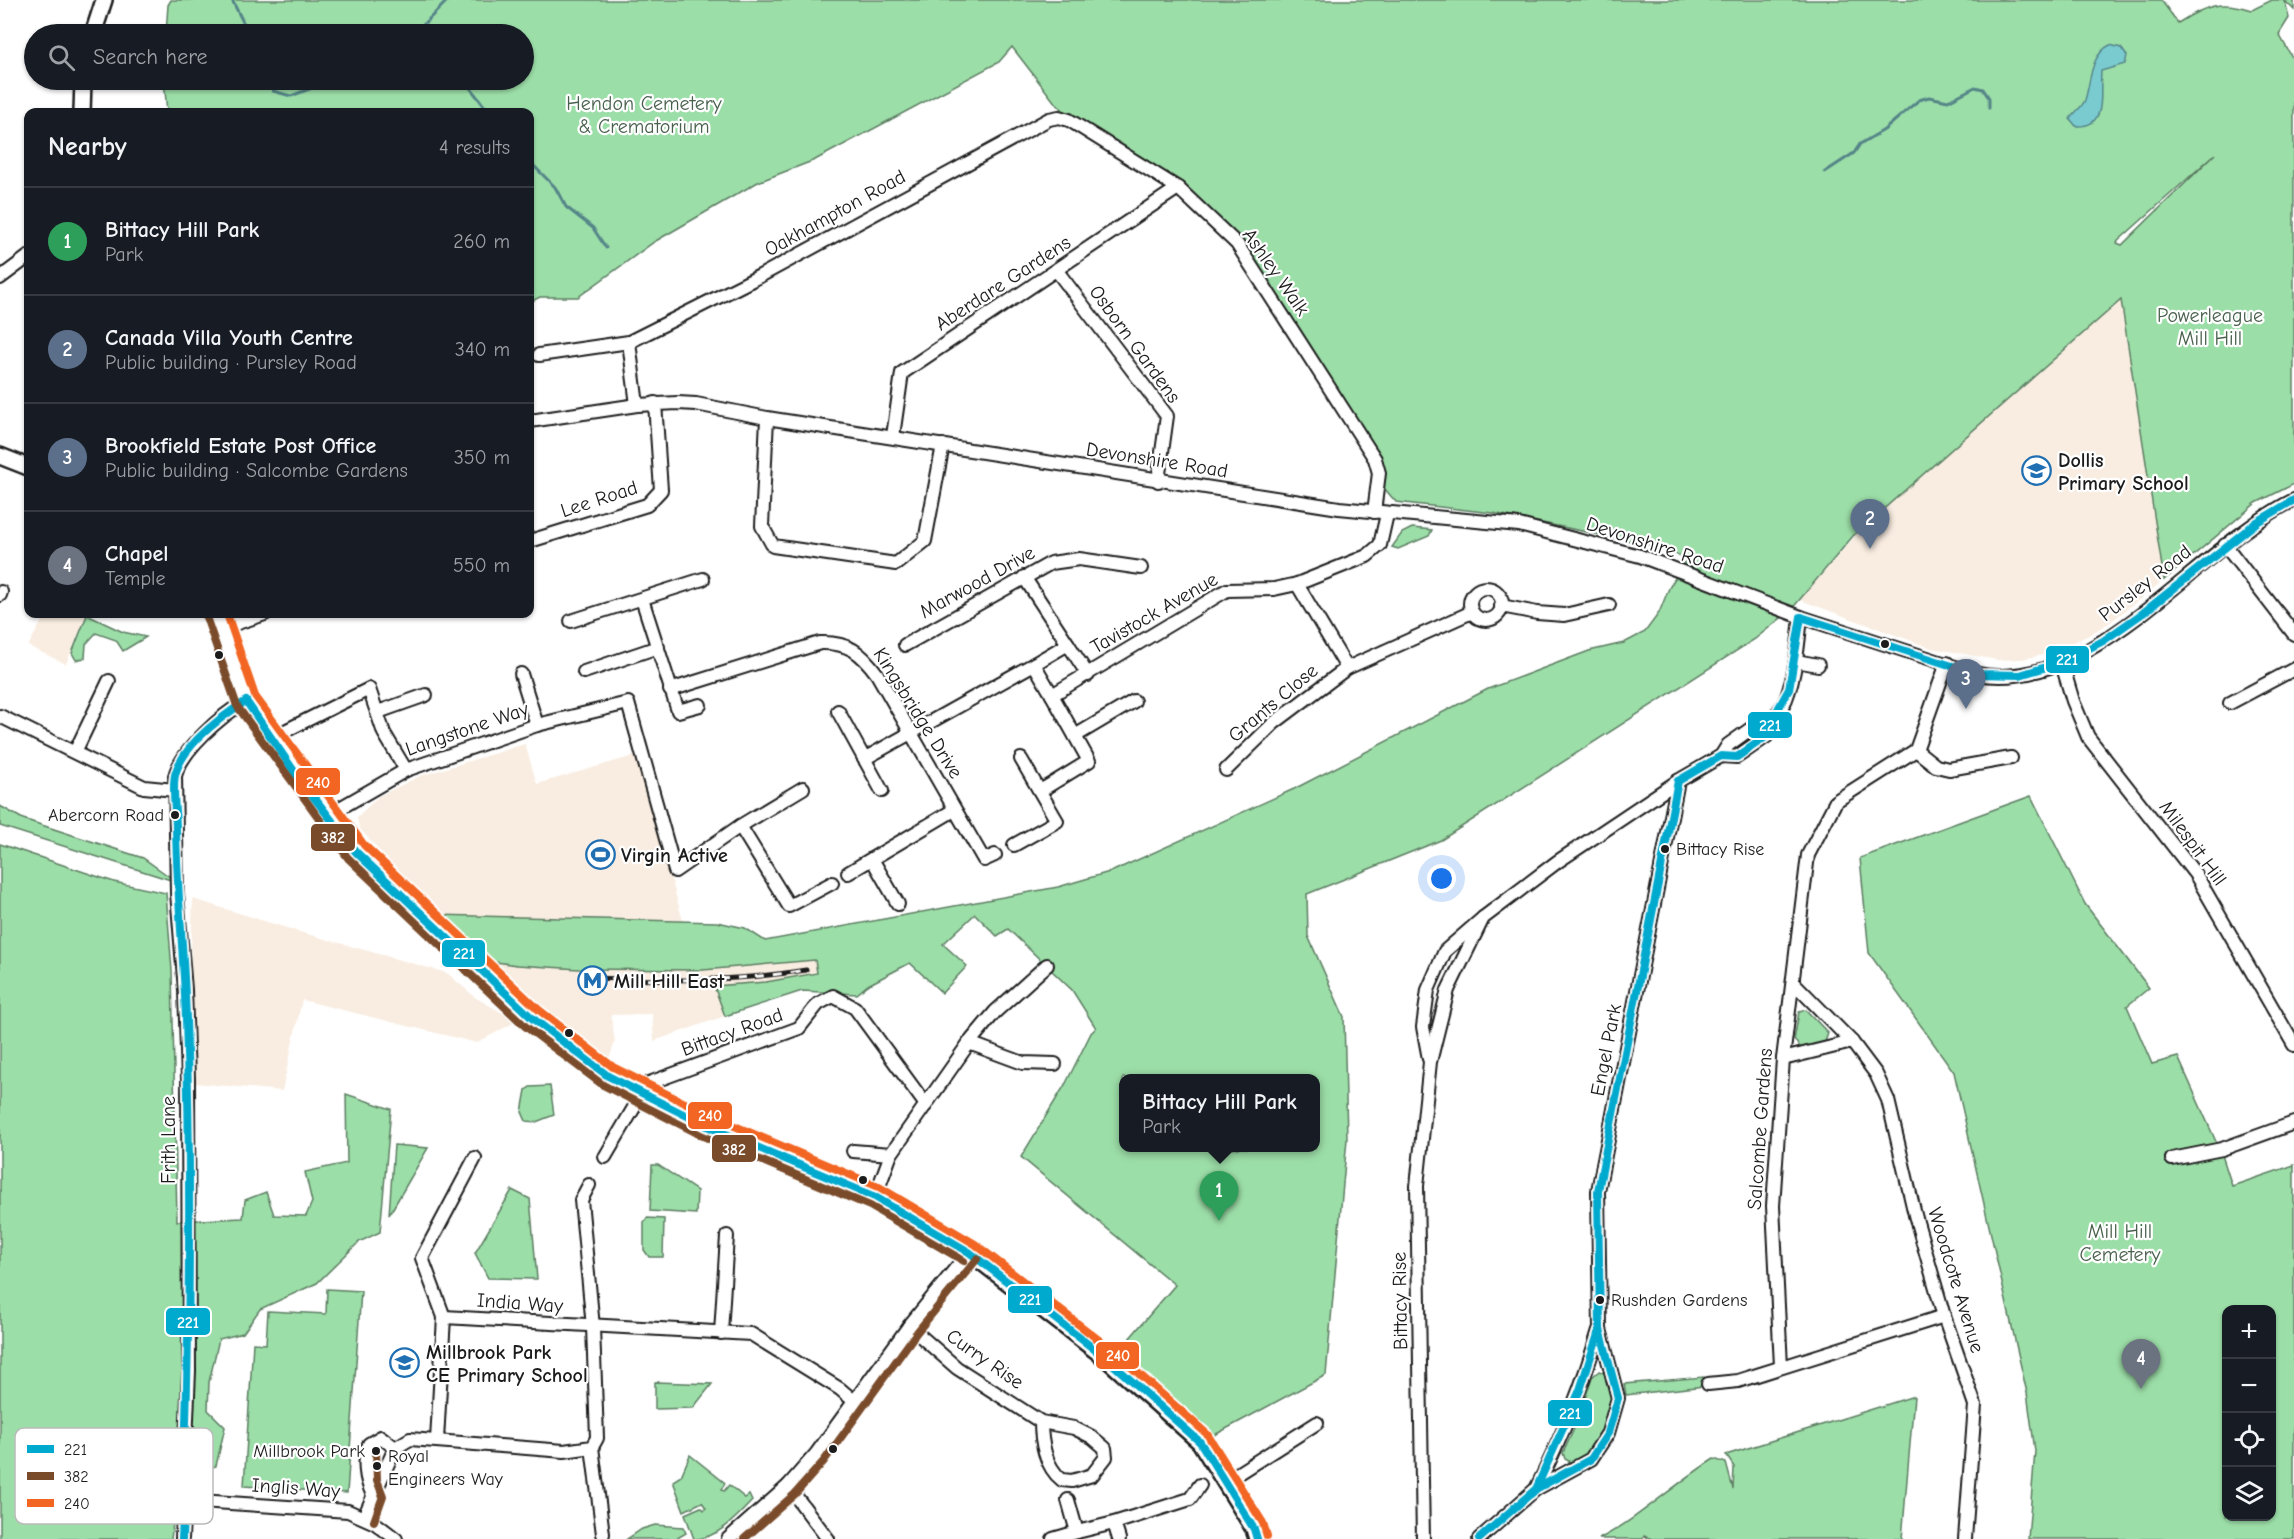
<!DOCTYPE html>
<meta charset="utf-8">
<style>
body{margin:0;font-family:"Comic Neue",sans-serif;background:#242831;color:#f1f3f6}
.controls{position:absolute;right:18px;bottom:18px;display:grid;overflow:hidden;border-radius:12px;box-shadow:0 2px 4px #0004}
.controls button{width:54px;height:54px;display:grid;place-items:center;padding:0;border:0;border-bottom:2px solid #363941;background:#171b24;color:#f1f3f6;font:30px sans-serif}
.you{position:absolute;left:1442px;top:879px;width:21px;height:21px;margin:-15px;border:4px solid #fff;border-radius:50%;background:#1a73e8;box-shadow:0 0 0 9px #1a73e833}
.badge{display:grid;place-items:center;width:39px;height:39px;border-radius:50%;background:#1f6fb2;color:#fff;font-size:20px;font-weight:700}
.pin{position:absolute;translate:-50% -50px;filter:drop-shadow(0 2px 3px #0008)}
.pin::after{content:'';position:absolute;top:32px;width:21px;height:18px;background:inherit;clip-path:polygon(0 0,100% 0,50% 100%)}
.popup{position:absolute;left:1119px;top:1074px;width:201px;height:78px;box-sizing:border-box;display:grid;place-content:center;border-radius:12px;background:#171b24;filter:drop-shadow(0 2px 4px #0005);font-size:20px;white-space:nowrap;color:#9ea1a6}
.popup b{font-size:22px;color:#f1f3f6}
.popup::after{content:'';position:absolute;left:50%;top:100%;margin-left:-12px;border:12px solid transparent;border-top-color:#171b24}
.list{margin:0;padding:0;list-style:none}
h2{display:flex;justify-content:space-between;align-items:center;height:78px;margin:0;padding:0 24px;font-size:26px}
h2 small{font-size:20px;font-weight:400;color:#9ea1a6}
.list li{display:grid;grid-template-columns:39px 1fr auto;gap:18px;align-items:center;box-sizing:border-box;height:108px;padding:0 24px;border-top:2px solid #363941}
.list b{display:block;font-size:22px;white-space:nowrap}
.list p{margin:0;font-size:20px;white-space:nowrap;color:#9ea1a6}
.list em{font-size:20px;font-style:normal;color:#9ea1a6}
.icon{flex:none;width:33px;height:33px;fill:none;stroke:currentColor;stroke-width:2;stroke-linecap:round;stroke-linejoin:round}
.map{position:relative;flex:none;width:2294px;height:1539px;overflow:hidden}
.search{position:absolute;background:#171b24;box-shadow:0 2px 4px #0004;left:24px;top:24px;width:510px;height:66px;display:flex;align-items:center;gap:15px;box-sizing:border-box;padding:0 21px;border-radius:33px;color:#9ea1a6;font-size:22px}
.panel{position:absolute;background:#171b24;box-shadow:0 2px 4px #0004;left:24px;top:108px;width:510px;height:510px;border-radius:12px}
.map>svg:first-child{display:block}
</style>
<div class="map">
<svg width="2294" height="1539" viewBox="0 0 2294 1539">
<rect width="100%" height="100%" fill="#fff"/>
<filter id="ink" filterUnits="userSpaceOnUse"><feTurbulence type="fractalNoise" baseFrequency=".0167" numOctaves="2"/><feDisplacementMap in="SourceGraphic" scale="12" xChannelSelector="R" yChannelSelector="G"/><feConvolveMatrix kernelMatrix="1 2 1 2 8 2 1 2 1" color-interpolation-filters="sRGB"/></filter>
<g filter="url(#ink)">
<g fill="#f9ede1">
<path d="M2121,300L2164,580L2109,623L2087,636L2048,654L2022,659L1997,660L1931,648L1800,600L1863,527Z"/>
<path d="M46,614H87L66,664L28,646Z"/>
<path d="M525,744L537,784L637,755L683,921L437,915L359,828L357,817L379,796L420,776Z"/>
<path d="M193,899L300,932L447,973L476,998L517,1021L477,1043L302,1000L282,1091L195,1083L190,972Z"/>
<path d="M815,959L817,972L766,982L715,986L725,1016L654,1041L652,1014L611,1015L615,1042L607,1065L482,961L517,965L657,970H703Z"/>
</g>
<g fill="#9cdea8" stroke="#5c7d62" stroke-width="1.5" fill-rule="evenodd">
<path d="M171,0H2161L2178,23C2206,5 2221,0 2252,10L2272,0H2294V10L2285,1L2289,18L2279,34L2294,61V484L2256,503L2164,580L2121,300L1853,536L1791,610L1755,639L1441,840L1307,894L1308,936L1344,1017L1347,1139L1326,1375L1209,1438L1140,1377L1117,1353L1175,1285L1021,1157L1066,1083L1091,1033L1096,1028L1072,990L1008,929L997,936L975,914L943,944L967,966L942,993L910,963L868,985L857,994L802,991L725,1016L714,986L766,982L817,973L815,960L703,970L579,969L517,965L482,960L437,915L717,922L745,928L765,941L1058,887L1113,871L1294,789L1488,689L1589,651L1624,643L1645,632L1659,613L1669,588L1687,558L1646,544L1493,513L1396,502L1383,487L1381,455L1237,244L1182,184L1087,129L1056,104L1012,47L999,62L815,160L758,182L654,242L578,297H540L530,302V112H167L164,80H524V34H166L168,5ZM2215,154L2122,245L2117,243V242ZM1123,1078H1315V1148H1123Z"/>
<path d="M1412,528L1432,530L1429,536L1398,549L1392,547L1402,533Z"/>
<path d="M87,615L123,632L146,637L123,651L116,640L96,633L86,644L85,658L76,660L72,653Z"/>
<path d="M2031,796L2085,904L2149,988L2127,1006L2152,1064L2178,1057L2222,1155L2232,1186L2294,1165V1539H2028L2035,1451L2027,1393L1954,1072L1869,953L1860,858ZM2226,1310H2272V1516H2226Z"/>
<path d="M0,806L23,819L143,858L177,882L0,826Z"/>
<path d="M0,844L114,882L166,893L172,971L177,1221L243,1218L245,1200L266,1192L274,1215L306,1216L312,1202L305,1172L347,1163L346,1094L391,1109L380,1232L359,1242L317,1283L260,1309L243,1333L219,1339L209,1382L208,1410L225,1427L216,1466L179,1477L171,1539H0Z"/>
<path d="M1806,1010L1828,1033L1825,1042L1801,1048L1794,1040L1799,1012Z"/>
<path d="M550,1086L554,1115L536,1122L526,1121L522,1112L526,1090L530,1087Z"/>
<path d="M394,1145L428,1148L389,1215Z"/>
<path d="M652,1165H658L697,1191L696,1214L650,1211Z"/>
<path d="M512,1190L530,1199L537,1279L488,1278L475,1253Z"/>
<path d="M647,1218L664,1219L663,1257H649L644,1250V1222Z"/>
<path d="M327,1289L361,1291L347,1493L244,1486L253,1343L266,1344L268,1311L326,1314Z"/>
<path d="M1599,1371L1606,1374C1608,1382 1611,1390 1612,1398C1615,1423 1594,1454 1572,1463L1565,1459L1563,1453L1579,1418L1592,1377Z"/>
<path d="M1704,1377V1386L1626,1395L1624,1384Z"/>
<path d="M655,1382L712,1384L693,1408L655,1409Z"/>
<path d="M1914,1396L1902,1539H1652L1644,1536L1643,1539H1599C1641,1517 1674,1484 1714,1459L1726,1463L1733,1489L1734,1467L1726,1455Z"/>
<path d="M690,1455L725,1483L721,1490L724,1491L729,1485L745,1498L749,1495L752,1501C737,1517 717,1539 694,1539L685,1514L701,1507L704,1510L706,1508L702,1502L684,1511L673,1481L681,1476Z"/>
<path d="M655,1525L683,1527L686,1533L676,1539H627L642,1529Z"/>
</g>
<path fill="#7acbd0" stroke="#548588" stroke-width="1.5" d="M2110,45L2121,48L2127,56L2125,64L2101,71C2099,92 2109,128 2076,126L2070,119C2074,112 2082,108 2085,100C2091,81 2090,55 2110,45Z"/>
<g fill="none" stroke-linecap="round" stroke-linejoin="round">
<g stroke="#548588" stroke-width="3">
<path d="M232,0L249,34"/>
<path d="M414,34L448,0"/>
<path d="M270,80L273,91L291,96L333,80"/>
<path d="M455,80L468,85L489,112"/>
<path d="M530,162L555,187L566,207L593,228L606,248"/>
<path d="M1825,172L1854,153L1860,144L1884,130L1919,100L1929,97L1948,101L1975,87L1983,89L1989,98V108"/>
</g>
<defs>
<g id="minor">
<path d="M1057,271L1167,416L1158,481"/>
<path d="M0,278L28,257"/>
<path d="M629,342L637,405"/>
<path d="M539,355L629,342L760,276L1049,119L1059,117L1069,120L1178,188L1237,244L1375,459L1379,473L1374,512"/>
<path d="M767,418L762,526L773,546L896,564L925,541L943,445"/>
<path d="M530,421L637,405L678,403L696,404L767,418L1339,508L1519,525L1640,556L1801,617L1977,674C2095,695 2196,548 2294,500"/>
<path d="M893,436L902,373L1178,188"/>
<path d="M530,541L647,505L661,490L655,403"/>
<path d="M2225,545L2294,634"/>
<path d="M1024,577L1068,644"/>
<path d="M1297,584L1347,668"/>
<circle cx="1486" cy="604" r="16"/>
<path d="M0,595L1,592"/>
<path d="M642,599L678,711L700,705"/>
<path d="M1501,606L1537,613L1564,615L1609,605"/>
<path d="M571,621L703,579"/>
<path d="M222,628L265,614"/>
<path d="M905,645L1051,563L1079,559L1141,568"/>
<path d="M1796,661L1818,665"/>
<path d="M2062,664L2073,701L2088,737L2196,875L2294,1045"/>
<path d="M584,672L658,647"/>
<path d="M521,674L537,725"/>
<path d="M1088,675L1068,644L1034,664L1052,695L1227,590L1274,589L1297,584L1367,556L1380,545L1387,514"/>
<path d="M670,690L820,643C848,642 861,652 877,674L984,860L995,855"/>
<path d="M2230,703L2294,669"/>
<path d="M838,711L882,791"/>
<path d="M378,712L426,695"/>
<path d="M0,716L144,787L175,790"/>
<path d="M1075,736L1134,701"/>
<path d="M271,738L369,689L384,733L406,770"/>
<path d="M1916,750L1936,766L1949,769L2011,758"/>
<path d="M75,752L109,681"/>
<path d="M1721,756L1737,757L1767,736C1770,716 1779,715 1786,699C1796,673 1798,644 1801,617"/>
<path d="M864,759L1034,664"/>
<path d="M1226,770L1274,723L1347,668L1472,612"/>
<path d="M1040,791L1089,761L1052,695"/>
<path d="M328,815L406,770L537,725L628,703L675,871L740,826L803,788"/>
<path d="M740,826L789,906L832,883"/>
<path d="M1014,845L1057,821L1021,759"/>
<path d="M872,859L898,904"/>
<path d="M848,873L954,810"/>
<path d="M1793,982L1852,1042L1876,1074L1888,1100L1915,1215L1944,1316L1975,1405L1965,1539"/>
<path d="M969,1043L1023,1063L1055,1064"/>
<path d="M1429,1059L1423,1027L1428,990L1445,951L1483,918L1557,862L1678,781L1721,756L1728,745L1756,725L1769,721"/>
<path d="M1783,1059L1852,1042"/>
<path d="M633,1089L799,1028L818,1004L833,996L855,1008L926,1105"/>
<path d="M853,1151L891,1154"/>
<path d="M605,1157L642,1094"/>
<path d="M2172,1159L2222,1149L2294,1123"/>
<path d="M875,1197L891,1154L969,1043L995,1012L1047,965"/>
<path d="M444,1317L751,1334L840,1389L854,1401"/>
<path d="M909,1326L957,1368L1041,1422L1074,1428L1092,1437L1105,1448L1106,1457L1092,1475L1072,1481L1062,1480C1045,1467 1041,1441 1041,1422"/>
<path d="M721,1333L727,1236"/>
<path d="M1781,1366L1773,1206L1783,1059L1808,855L1836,801L1916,750L1947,663"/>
<path d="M1708,1384L1738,1381L1944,1316"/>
<path d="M437,1440L444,1317L422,1258L475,1158"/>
<path d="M592,1447L603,1534"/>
<path d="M1226,1481L1317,1423"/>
<path d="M788,1486L828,1539"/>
<path d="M1536,1489C1562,1437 1583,1385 1599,1330"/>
<path d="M373,1495C365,1479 363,1460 369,1444L381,1437L395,1448"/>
<path d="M185,1500L348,1511L375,1523L396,1539"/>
<path d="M364,1517L395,1448L410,1439L564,1451L592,1447L597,1438L593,1327L581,1200L589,1185"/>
<path d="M1114,1523L1119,1539"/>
<path d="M1077,1532L1114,1523L1190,1499L1200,1485"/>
<path d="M182,1539L189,1371L188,1079L185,990L177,893L175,776C182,749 222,715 246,701"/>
<path d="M728,1539L788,1486L816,1454L909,1326L969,1252"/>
<path d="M1053,1539L1077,1532L1068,1500"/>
<path d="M1423,1539L1417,1186L1430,1062L1448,990L1483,918"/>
<path d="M1479,1539L1536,1489L1591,1459L1608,1433L1618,1398L1600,1329L1598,1191L1678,781"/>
</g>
<g id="major">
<path d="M93,34L104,0"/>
<path d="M82,112L83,80"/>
<path d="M0,456L28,467"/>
<path d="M216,614L246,701L328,815L356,852L532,1018L571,1050L608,1076L707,1126L875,1197L969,1252L1107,1359L1200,1442L1254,1529L1257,1539"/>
</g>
</defs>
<use href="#minor" stroke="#1c1c1c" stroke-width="16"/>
<use href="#major" stroke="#1c1c1c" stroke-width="20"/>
<use href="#minor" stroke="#fff" stroke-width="12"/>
<use href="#major" stroke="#fff" stroke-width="15"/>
<defs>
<path id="rail" d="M593,978C664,981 735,982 806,970"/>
</defs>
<use href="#rail" stroke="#1c1c1c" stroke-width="5"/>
<use href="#rail" stroke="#fff" stroke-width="3" stroke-dasharray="9" stroke-linecap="butt"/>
<defs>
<g id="bus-1">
<path d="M1801,617L1977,674L2020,675L2063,662L2103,641L2143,613L2257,522L2294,500"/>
<path d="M246,701L296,774L356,852L532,1018L608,1076L707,1126L875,1197L969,1252L1107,1359L1200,1442L1254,1529L1257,1539"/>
<path d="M1678,781L1721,756L1737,757L1767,736L1770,724L1789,689L1801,617"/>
<path d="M1531,1494L1536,1489L1580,1390L1600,1328"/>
<path d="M182,1539C189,1366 192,1192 186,1019C184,956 177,893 176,829C176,813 172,791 175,775C183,744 221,717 246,701"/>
<path d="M1479,1539L1536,1489L1591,1459L1608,1433L1618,1398L1600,1329L1598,1191L1678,781"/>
</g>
<g id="bus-2">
<path d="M206,617L237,706L348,858L525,1026L603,1085L703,1136L870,1206L964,1261"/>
<path d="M374,1521L383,1496L377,1480L376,1451"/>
<path d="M744,1539L795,1494L824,1461L917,1332L977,1259"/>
</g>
<path id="bus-3" d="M227,614L255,696L364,845L539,1010L613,1067L711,1116L879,1187L975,1244L1113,1351L1207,1434L1263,1523L1267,1536"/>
</defs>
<use href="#bus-1" stroke="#fff" stroke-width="12"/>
<use href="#bus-2" stroke="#fff" stroke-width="12"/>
<use href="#bus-3" stroke="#fff" stroke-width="12"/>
<use href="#bus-1" stroke="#00a9ce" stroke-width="8"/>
<use href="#bus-2" stroke="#7a4b2a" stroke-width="8"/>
<use href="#bus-3" stroke="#f26522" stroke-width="8"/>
</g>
</g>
<defs>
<symbol id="school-ring" viewBox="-11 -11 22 22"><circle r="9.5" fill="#fff" stroke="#1f6fb2" stroke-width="1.5"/><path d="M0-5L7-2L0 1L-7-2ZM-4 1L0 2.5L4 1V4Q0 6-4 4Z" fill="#1f6fb2"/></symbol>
<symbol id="stadium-ring" viewBox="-11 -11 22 22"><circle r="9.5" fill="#fff" stroke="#1f6fb2" stroke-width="1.5"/><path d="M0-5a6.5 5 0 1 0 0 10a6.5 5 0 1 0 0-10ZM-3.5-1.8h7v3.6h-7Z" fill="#1f6fb2"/></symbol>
<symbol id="metro-ring" viewBox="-11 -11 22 22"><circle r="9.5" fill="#fff" stroke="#1f6fb2" stroke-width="1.5"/><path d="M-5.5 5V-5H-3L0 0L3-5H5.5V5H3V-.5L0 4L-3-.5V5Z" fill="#1f6fb2"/></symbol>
</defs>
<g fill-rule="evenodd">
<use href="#school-ring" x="2020" y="454" width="33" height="33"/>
<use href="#stadium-ring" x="584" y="838" width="33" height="33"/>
<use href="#metro-ring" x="576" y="964" width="33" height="33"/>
<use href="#school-ring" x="388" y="1346" width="33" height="33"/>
</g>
<g fill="#1c1c1c" stroke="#fff" stroke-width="2">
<circle cx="1885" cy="644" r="5"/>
<circle cx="219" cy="655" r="5"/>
<circle cx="175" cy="815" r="5"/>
<circle cx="1665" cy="849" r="5"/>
<circle cx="569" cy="1033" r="5"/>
<circle cx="863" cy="1180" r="5"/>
<circle cx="1600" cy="1300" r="5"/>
<circle cx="833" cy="1449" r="5"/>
<circle cx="376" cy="1451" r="5"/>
<circle cx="377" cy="1466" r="5"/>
</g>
<g text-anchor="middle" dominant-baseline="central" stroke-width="4.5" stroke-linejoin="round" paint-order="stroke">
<g font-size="18" fill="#1c1c1c" stroke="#fff" text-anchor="start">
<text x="164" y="815" text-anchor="end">Abercorn Road</text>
<text x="1676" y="849">Bittacy Rise</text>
<text x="1611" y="1300">Rushden Gardens</text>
<text x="365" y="1451" text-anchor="end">Millbrook Park</text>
<text x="388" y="1456">Royal<tspan x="388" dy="23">Engineers Way</tspan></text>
</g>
<g font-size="20" fill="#49604d" stroke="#fff">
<text x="644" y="103">Hendon Cemetery<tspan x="644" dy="23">&amp; Crematorium</tspan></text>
<text x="2210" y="315">Powerleague<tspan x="2210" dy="23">Mill Hill</tspan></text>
<text x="2120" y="1231">Mill Hill<tspan x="2120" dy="23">Cemetery</tspan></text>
</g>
<g font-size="20" fill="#1c1c1c" stroke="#fff">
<text transform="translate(835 213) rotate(-29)">Oakhampton Road</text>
<text transform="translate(1276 272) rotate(55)">Ashley Walk</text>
<text transform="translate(1003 283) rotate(-33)">Aberdare Gardens</text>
<text transform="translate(1135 344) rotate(54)">Osborn Gardens</text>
<text transform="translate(1157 460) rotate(9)">Devonshire Road</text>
<text transform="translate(599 499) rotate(-18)">Lee Road</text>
<text transform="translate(1655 545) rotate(18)">Devonshire Road</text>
<text transform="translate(977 582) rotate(-29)">Marwood Drive</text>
<text transform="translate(2145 583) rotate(-38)">Pursley Road</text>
<text transform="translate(1154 613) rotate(-30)">Tavistock Avenue</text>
<text transform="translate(1273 703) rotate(-40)">Grants Close</text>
<text transform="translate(918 713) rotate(58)">Kingsbridge Drive</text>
<text transform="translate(467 729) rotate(-19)">Langstone Way</text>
<text transform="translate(2193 843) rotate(54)">Milespit Hill</text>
<text transform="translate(732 1032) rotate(-20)">Bittacy Road</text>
<text transform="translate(1606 1050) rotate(-79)">Engel Park</text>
<text transform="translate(1760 1129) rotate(-86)">Salcombe Gardens</text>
<text transform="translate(168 1140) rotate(-90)">Frith Lane</text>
<text transform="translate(1956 1280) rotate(73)">Woodcote Avenue</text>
<text transform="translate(1400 1301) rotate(-91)">Bittacy Rise</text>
<text transform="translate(520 1303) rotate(4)">India Way</text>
<text transform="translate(985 1359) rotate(35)">Curry Rise</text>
<text transform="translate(296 1488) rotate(4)">Inglis Way</text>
</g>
<g font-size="20" font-weight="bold" fill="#1c1c1c" stroke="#fff" text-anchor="start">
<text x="2058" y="460">Dollis<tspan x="2058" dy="23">Primary School</tspan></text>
<text x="621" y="855">Virgin Active</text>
<text x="614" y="981">Mill Hill East</text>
<text x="426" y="1352">Millbrook Park<tspan x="426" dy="23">CE Primary School</tspan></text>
</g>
</g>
<rect x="15" y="1428" width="198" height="96" rx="9" fill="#fff" stroke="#bbb" stroke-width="1.5"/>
<rect x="27" y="1445" width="27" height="8" fill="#00a9ce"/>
<rect x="27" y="1472" width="27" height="8" fill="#7a4b2a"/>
<rect x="27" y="1499" width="27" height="8" fill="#f26522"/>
<g font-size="16" fill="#1c1c1c">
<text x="64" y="1455">221</text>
<text x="64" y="1482">382</text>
<text x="64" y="1509">240</text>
</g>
<g stroke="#fff" stroke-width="2">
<rect x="2045" y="645" width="45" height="29" rx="6" fill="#00a9ce"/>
<rect x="1747" y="711" width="46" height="28" rx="6" fill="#00a9ce"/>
<rect x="295" y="767" width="46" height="29" rx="6" fill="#f26522"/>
<rect x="310" y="823" width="46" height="29" rx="6" fill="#7a4b2a"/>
<rect x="441" y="939" width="45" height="29" rx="6" fill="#00a9ce"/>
<rect x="687" y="1101" width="46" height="29" rx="6" fill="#f26522"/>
<rect x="711" y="1134" width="46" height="29" rx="6" fill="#7a4b2a"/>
<rect x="1007" y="1285" width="46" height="29" rx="6" fill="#00a9ce"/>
<rect x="165" y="1307" width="46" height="29" rx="6" fill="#00a9ce"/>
<rect x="1095" y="1341" width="45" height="29" rx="6" fill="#f26522"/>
<rect x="1547" y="1399" width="46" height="28" rx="6" fill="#00a9ce"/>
</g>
<g font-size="16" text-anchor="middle" font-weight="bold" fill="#fff">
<text x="2067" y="665">221</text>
<text x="1770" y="731">221</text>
<text x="318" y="788">240</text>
<text x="333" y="843">382</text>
<text x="464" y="959">221</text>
<text x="710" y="1121">240</text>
<text x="734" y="1155">382</text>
<text x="1030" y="1305">221</text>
<text x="188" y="1328">221</text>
<text x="1118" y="1361">240</text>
<text x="1570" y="1419">221</text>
</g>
</svg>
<div class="controls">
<button>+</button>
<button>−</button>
<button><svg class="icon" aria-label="locate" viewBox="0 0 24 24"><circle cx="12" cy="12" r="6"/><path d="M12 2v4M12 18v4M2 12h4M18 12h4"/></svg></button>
<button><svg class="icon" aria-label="layers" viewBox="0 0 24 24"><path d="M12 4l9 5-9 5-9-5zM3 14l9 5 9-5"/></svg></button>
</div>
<div class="you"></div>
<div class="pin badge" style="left:1219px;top:1221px;background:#2e9e5b">1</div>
<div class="popup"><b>Bittacy Hill Park</b>Park</div>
<div class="pin badge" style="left:1870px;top:549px;background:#5c6f8a">2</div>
<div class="pin badge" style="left:1966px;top:709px;background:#5c6f8a">3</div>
<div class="pin badge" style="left:2141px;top:1389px;background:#6b7280">4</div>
<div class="search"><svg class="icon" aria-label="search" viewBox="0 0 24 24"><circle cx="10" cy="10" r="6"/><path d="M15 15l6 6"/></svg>Search here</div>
<section class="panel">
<h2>Nearby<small>4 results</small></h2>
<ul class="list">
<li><span class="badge" style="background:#2e9e5b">1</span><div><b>Bittacy Hill Park</b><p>Park</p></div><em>260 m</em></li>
<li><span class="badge" style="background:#5c6f8a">2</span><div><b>Canada Villa Youth Centre</b><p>Public building · Pursley Road</p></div><em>340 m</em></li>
<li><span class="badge" style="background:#5c6f8a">3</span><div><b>Brookfield Estate Post Office</b><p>Public building · Salcombe Gardens</p></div><em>350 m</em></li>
<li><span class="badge" style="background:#6b7280">4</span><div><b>Chapel</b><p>Temple</p></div><em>550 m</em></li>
</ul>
</section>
</div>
